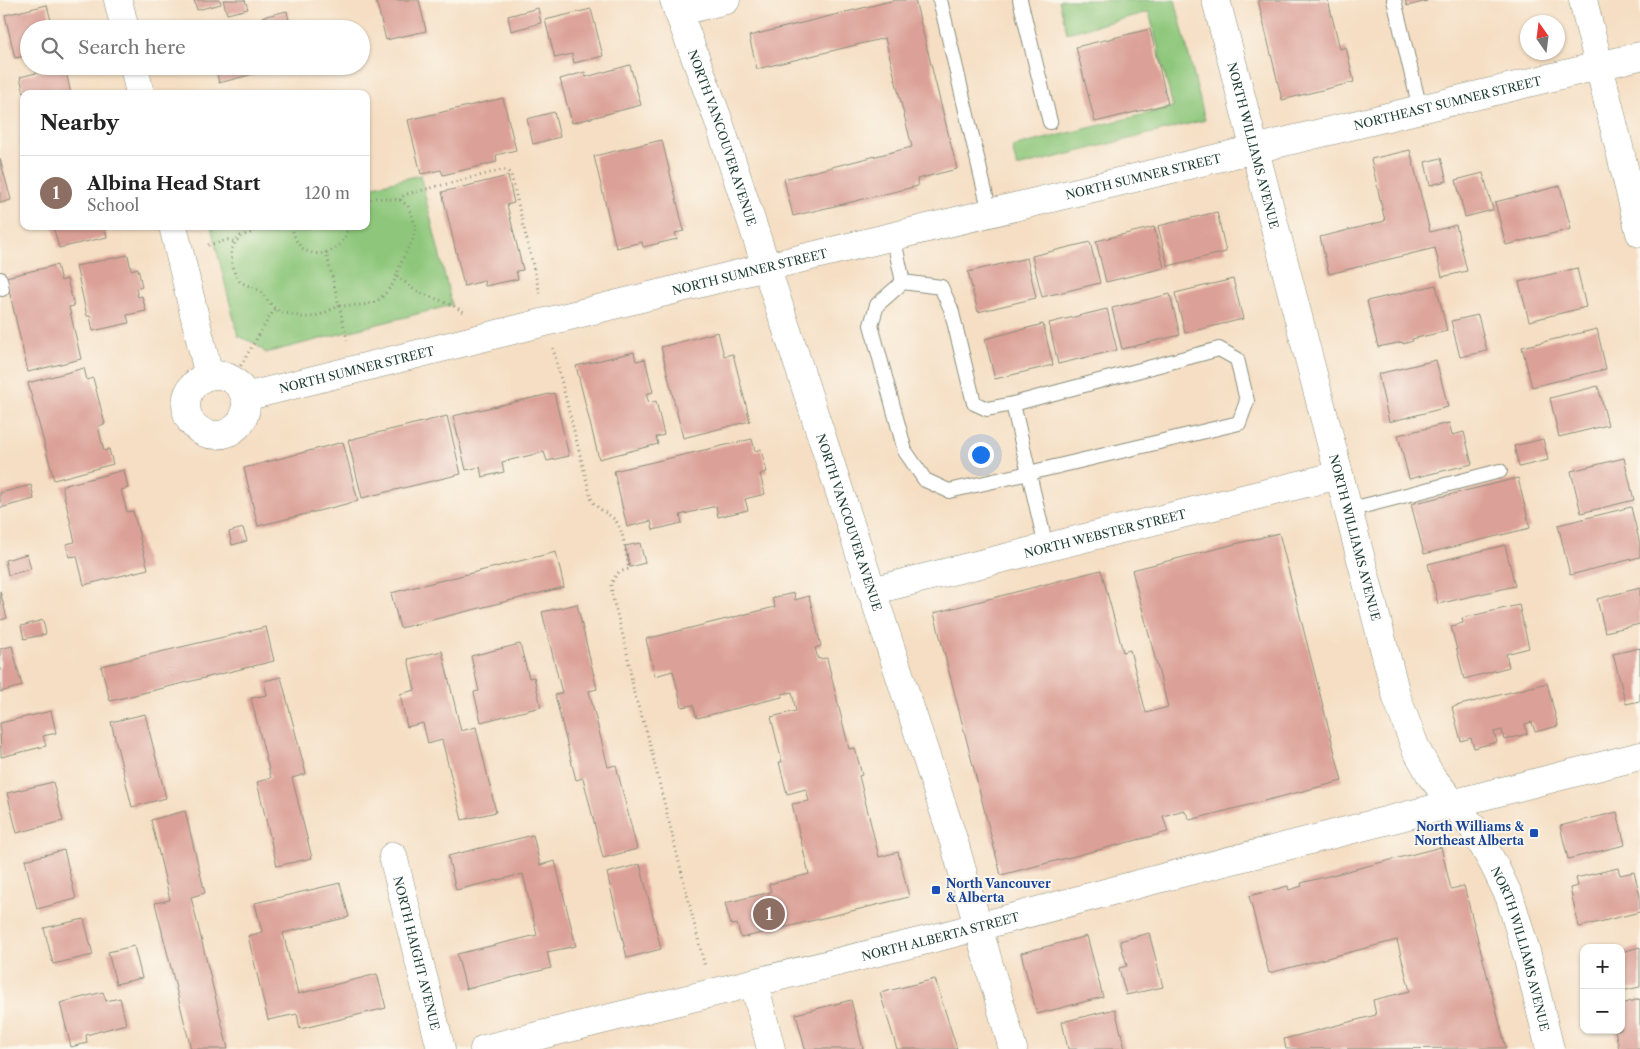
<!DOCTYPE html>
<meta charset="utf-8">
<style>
body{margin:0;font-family:"Libre Caslon Text",serif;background:#f6f6f6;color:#222}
.controls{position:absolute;right:15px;bottom:15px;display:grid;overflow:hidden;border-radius:10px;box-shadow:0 1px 4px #0004}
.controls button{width:45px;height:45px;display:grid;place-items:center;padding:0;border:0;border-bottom:1px solid #e0e0e0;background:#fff;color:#222;font:25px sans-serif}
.compass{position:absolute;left:1520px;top:15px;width:45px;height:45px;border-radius:50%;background:#fff;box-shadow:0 1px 4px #0004;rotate:346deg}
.you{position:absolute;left:980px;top:454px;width:18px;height:18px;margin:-12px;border:4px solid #fff;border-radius:50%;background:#1a73e8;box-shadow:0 0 0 8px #1a73e833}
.badge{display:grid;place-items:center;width:32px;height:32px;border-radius:50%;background:#c8321e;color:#fff;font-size:16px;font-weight:700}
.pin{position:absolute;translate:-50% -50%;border:2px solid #fff;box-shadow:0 1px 5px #0006}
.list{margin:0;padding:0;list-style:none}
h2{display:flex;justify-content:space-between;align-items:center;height:65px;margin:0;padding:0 20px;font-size:21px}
h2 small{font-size:16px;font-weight:400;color:#767676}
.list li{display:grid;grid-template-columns:32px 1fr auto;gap:15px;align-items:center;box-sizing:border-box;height:75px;padding:0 20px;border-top:1px solid #e0e0e0}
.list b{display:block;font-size:19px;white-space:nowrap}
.list p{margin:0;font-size:16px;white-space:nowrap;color:#767676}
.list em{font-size:16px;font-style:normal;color:#767676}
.icon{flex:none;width:28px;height:28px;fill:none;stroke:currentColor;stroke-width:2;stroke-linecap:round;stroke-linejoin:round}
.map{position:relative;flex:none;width:1640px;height:1049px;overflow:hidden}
.search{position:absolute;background:#fff;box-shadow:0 1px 4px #0004;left:20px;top:20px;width:350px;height:55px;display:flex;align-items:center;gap:12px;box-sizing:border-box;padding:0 18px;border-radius:28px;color:#767676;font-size:19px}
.panel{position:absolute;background:#fff;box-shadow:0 1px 4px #0004;left:20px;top:90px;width:350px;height:140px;border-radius:10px}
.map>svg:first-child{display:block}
</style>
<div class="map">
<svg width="1640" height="1049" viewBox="0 0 1640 1049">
<rect width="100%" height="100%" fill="#fbf7ec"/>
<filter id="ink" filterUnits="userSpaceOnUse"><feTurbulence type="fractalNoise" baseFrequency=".02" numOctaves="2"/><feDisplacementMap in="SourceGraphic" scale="10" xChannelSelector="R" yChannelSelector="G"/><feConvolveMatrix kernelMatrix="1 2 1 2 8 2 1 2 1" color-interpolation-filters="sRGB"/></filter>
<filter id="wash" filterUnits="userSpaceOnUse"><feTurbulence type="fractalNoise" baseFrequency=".0096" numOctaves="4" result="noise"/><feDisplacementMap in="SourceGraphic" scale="20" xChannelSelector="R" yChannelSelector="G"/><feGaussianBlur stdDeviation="1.12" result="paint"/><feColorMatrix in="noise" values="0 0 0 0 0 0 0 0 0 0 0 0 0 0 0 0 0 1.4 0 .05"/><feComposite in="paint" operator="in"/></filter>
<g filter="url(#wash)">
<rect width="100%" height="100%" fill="#f5dec3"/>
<g fill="#8ec77b" stroke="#568258">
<path d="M1059,0H1175L1205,120L1017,167L1012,147L1173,107L1149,12L1067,33Z"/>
<path d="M420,175L452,305L266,353L254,343L238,336L211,227L366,226V188Z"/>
</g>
<g id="blocks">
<g fill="#dba097">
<path d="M194,0H220L221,4L197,10Z"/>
<path d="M223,0H245L248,9L227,14Z"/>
<path d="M376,0H419L426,31L386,40Z"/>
<path d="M895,0H915L957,169L917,179L918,186L793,216L784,179L912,147L885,38L757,69L749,36Z"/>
<path d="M1258,0H1328L1340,49L1346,47L1354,82L1282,100Z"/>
<path d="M1405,0H1427V1L1407,6Z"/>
<path d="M47,5L53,29H29V55L15,58L5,15Z"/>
<path d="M538,8L541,23L511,31L508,16Z"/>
<path d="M591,9L603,56L574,63L572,54L555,58L545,20Z"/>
<path d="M287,11L291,29H265L262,17Z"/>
<path d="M1150,29L1168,104L1095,122L1076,47Z"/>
<path d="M630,65L641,105L572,123L560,79L585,72L586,77Z"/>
<path d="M65,66L71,94H24L20,77Z"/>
<path d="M215,66H260L261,72L219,83Z"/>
<path d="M503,98L516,150L496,155L497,162L443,175L441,170L421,174L408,120Z"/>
<path d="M554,112L560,137L533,144L527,119Z"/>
<path d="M662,140L684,231L675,233L677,239L643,247L642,242L616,248L594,156Z"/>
<path d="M1410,150L1430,232L1456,225L1467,271L1442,277L1435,248L1329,274L1320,237L1385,221L1371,159Z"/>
<path d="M1441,158L1447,181L1430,185L1425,162Z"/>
<path d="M0,159L11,200L0,203Z"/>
<path d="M1483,173L1493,210L1465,217L1456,180Z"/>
<path d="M508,176L514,203L507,205L523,270L516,271L518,279L485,286L484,281L464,286L442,192Z"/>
<path d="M1560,186L1571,229L1506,245L1495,202Z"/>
<path d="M1217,212L1226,252L1168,266L1158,226Z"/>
<path d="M53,226H104L107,237L59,248Z"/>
<path d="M1154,227L1164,268L1106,282L1096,241Z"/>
<path d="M1090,242L1100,283L1042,297L1032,256Z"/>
<path d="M128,255L131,270L138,268L142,287L136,289L138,297L142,296L146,311L127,315L129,323L93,331L90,316H87L76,266Z"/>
<path d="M1027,258L1036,298L978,312L968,272Z"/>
<path d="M57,265L61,281L67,279L74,306L69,307L81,359L28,372L6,277Z"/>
<path d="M1577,268L1586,307L1529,321L1519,282Z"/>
<path d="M1233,279L1243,319L1185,333L1175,293Z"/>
<path d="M1436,285L1447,331L1412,339L1413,341L1403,344V342L1378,347L1367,301Z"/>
<path d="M1170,294L1180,335L1122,349L1112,308Z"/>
<path d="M1107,309L1117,350L1058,364L1049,323Z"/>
<path d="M1478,315L1487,351L1460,357L1451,321Z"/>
<path d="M1043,324L1053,365L995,379L985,339Z"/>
<path d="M1597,329L1606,369L1532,387L1522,347Z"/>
<path d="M718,332L724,356L733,354L750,421L683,438L661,347Z"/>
<path d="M634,352L636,361L645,359L653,392L646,394L649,403L656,401L664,435L656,437L658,444L599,459L576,366Z"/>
<path d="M1436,360L1448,407L1389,422L1378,374Z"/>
<path d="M84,368L87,380L93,378L105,424L98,426L104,451L109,449L113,464L54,480L28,383Z"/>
<path d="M1598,386L1608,425L1559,437L1550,398Z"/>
<path d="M554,393L569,456L547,461L544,452L502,462L504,472L482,477L480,467L466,470L453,416Z"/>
<path d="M447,416L461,474L362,498L348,440Z"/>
<path d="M1449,423L1452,435L1464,432L1472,464L1409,479L1398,435Z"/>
<path d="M752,439L755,451L761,449L767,472L760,474L765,494L745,499L748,510L718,517L716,506L680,515L682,523L653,530L651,521L627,527L614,471Z"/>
<path d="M1543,439L1548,460L1519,467L1514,446Z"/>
<path d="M343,442L358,501L258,526L244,468Z"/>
<path d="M1624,458L1634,500L1581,513L1571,471Z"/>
<path d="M124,470L128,488L121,490L127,512L133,511L148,569L84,585L77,556L69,557L66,544L75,542L62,486Z"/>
<path d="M1518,478L1530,528L1424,554L1411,504Z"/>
<path d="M31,485L34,499L0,508V493Z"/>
<path d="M1631,507L1640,544V557L1570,575L1558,525Z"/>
<path d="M243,528L247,541L232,545L229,532Z"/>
<path d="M1279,533L1342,781L1190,820L1184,810L1163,816L1168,832L1001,875L934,613L1101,570L1123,652L1130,650L1146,713L1168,707L1132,570Z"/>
<path d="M640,543L645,563L630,567L625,546Z"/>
<path d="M1505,545L1515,586L1438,604L1428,564Z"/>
<path d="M556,552L564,587L400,628L391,593Z"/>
<path d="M27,554L31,569L8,575L5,560Z"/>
<path d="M1640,588V624L1605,632L1597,599Z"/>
<path d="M0,591L7,618L0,620Z"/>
<path d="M794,593L795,600L809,596L821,646L815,648L818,659L827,658L849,749L855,748L862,775L859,776L879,857L898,852L909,897L741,938L737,924L731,925L725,903L771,892L769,884L809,874L792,804L809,801L806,789L787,794L779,762H782L771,717L796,711L792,692L782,694V697L697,718L693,705L682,707L673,671L655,676L646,639L775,607L772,598Z"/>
<path d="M577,604L597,689L589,691L608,767L616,765L637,849L603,858L583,778L576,780L555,695L562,693L542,612Z"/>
<path d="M1519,605L1529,648L1506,654L1509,667L1464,679L1451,626L1463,623L1462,618Z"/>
<path d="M43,620L46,634L24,639L21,626Z"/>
<path d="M266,627L274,661L110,701L101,666Z"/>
<path d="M520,644L529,678L534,677L541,707L481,722L474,692L479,691L471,656Z"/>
<path d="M12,646L22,686L0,692V649Z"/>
<path d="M1640,648V701L1626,704L1613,654Z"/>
<path d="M442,651L461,731L476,727L496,812L462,820L442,740L428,744L423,723L407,727L400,694L415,690L408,659Z"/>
<path d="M281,677L306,774L292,778L312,858L277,866L257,782L271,778L251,698L267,695L264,681Z"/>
<path d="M1547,683L1558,726L1535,732L1532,722L1525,724L1527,734L1504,740L1502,730L1494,732L1497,742L1474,748L1471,738L1461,741L1452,707Z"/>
<path d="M51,711L56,733L43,736L46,746L1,757L0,723Z"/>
<path d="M145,714L166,798L132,807L111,722Z"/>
<path d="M53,782L63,821L17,833L7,793Z"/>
<path d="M185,811L205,893L191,897L228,1049H191L155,903L170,900L151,820Z"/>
<path d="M1617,812L1625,845L1568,859L1560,826Z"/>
<path d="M533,835L540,865L555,861L576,946L547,952L551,968L466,989L457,954L537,935L523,874L456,890L448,856Z"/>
<path d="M1441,847L1451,889L1464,886L1506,1048L1286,1049L1284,1039L1376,1015L1373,1000L1410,991L1397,940L1269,973L1249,896L1288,886L1289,890L1302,886L1301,883Z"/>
<path d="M64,850L76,899L37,909L25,860Z"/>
<path d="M640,864L661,949L627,958L607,873Z"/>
<path d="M1618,868L1620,875L1634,872L1640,896V912L1579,927L1570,888L1578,886L1576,878Z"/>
<path d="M340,883L349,917L283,933L298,994L377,974L386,1008L300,1029L297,1014L268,1020L248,936L262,932L255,903Z"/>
<path d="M84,919L93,955L53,964L44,928Z"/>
<path d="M1149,933L1163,987L1126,995L1119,968L1127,966L1120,941Z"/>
<path d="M1087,936L1103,997L1037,1014L1021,953Z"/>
<path d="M134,946L142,978L116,984L108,952Z"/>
<path d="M1640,947V987L1621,991V952Z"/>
<path d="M935,979L957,1049H897L880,993Z"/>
<path d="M103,992L106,1001L120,998L126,1024L86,1035L87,1043L71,1047L60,1003Z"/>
<path d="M1640,999V1049H1619L1615,1030H1621V1004Z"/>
<path d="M851,1000L863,1049H805L796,1014Z"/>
<path d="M1115,1009L1125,1049H1068L1062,1022Z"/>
</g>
</g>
</g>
<g filter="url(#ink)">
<use href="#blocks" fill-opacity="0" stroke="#8a8e7c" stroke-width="1"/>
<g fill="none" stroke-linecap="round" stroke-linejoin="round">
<defs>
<g id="service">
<path d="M940,0L990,213"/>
<path d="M1020,0L1050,122"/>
<path d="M1394,0L1420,109"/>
<path d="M893,236L903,282"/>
<path d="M0,279L2,289"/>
<path d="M903,282L941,287L951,309L974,403L987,409L1013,404L1219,349L1237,359L1247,401L1239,423L1029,473L949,491L925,480L905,451L871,325L877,305Z"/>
<path d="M1013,404L1046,547"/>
<path d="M1348,510L1500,471"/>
</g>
<g id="minor">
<path d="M118,0L125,29"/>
<path d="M1583,0L1640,233"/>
<path d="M678,12L726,0"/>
<path d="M134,66L140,94"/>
<path d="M173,226L209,376"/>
<circle cx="216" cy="405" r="30"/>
<path id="s1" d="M245,397L766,267L1640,56"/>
<path id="s2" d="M871,591L1339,475"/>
<path id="s3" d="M393,856L441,1049"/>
<path d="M754,983L771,1049"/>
</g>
<g id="tertiary">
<path id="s4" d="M484,1049L939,937L1146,882L1640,756"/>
</g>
<g id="secondary">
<path id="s5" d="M674,0L718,119L954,842L1013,1049"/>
<path id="s6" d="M1216,0L1397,698L1416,749L1431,776L1474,829L1494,865L1510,898L1527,955L1550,1049"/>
</g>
</defs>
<use href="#service" stroke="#8a8e7c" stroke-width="16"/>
<use href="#minor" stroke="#8a8e7c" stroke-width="29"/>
<use href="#tertiary" stroke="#8a8e7c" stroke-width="29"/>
<use href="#secondary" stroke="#8a8e7c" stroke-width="29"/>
<g stroke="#8a8e7c" stroke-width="3" stroke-dasharray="1 4" stroke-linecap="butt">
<path d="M400,200L401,197L407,194L502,170H507L511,175L540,294"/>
<path d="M264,226L250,233L241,236L235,242L231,251L232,266L235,274L240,282L261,291L272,306L280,312L302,317H311L322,314L339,306L363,305L376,302L384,295L393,284L403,258L413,239L416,227L408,206L400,200L376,198L366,200"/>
<path d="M292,226C297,269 348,256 347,226"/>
<path d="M208,245L228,240L235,242"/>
<path d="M326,252L348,343"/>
<path d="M397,276L416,291L452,305L464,312"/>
<path d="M553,348L591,498C597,510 605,511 614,519C624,528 626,556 629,569L619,572L614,578L611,585L613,599L626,647L634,693L647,733L705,967"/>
<path d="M238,370L275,308"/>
</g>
<use href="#service" stroke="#fff" stroke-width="14"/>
<use href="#minor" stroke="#fff" stroke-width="28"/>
<use href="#tertiary" stroke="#fff" stroke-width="28"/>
<use href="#secondary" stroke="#fff" stroke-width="28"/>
</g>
</g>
<g fill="#1a4fb4" stroke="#fbf7ec" stroke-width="2">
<rect x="1529" y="828" width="10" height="10" rx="2.5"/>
<rect x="931" y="885" width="10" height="10" rx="2.5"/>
</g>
<g text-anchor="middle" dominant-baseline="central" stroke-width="4" stroke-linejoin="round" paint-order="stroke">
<g font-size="12" fill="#1f3d34" stroke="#fbf7ec">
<text stroke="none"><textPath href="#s1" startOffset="1238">NORTHEAST SUMNER STREET</textPath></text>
<text stroke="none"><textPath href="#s5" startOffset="146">NORTH VANCOUVER AVENUE</textPath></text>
<text stroke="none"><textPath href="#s6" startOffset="150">NORTH WILLIAMS AVENUE</textPath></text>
<text stroke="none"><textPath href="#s1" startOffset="925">NORTH SUMNER STREET</textPath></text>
<text stroke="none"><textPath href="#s1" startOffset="520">NORTH SUMNER STREET</textPath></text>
<text stroke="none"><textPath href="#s1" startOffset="115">NORTH SUMNER STREET</textPath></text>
<text stroke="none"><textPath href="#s5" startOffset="551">NORTH VANCOUVER AVENUE</textPath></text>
<text stroke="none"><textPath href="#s2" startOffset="241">NORTH WEBSTER STREET</textPath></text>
<text stroke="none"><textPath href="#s6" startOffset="555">NORTH WILLIAMS AVENUE</textPath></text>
<text stroke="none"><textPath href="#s4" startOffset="470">NORTH ALBERTA STREET</textPath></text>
<text stroke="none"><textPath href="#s6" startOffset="1004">NORTH WILLIAMS AVENUE</textPath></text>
<text stroke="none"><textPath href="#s3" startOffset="100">NORTH HAIGHT AVENUE</textPath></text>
</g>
<g font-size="12" font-weight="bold" fill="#164399" stroke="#fbf7ec" text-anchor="end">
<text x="1524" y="826">North Williams &amp;<tspan x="1524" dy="14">Northeast Alberta</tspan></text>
<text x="946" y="883" text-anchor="start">North Vancouver<tspan x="946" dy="14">&amp; Alberta</tspan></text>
</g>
</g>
</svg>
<div class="controls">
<button>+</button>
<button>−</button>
</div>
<svg class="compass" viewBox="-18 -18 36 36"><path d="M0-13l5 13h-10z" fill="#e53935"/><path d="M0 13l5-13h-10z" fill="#767676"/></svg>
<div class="you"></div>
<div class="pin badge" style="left:769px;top:914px;background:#8d6e63">1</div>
<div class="search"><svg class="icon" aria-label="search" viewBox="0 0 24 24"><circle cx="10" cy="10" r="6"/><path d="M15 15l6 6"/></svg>Search here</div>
<section class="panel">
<h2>Nearby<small></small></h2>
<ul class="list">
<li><span class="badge" style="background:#8d6e63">1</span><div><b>Albina Head Start</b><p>School</p></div><em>120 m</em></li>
</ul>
</section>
</div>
